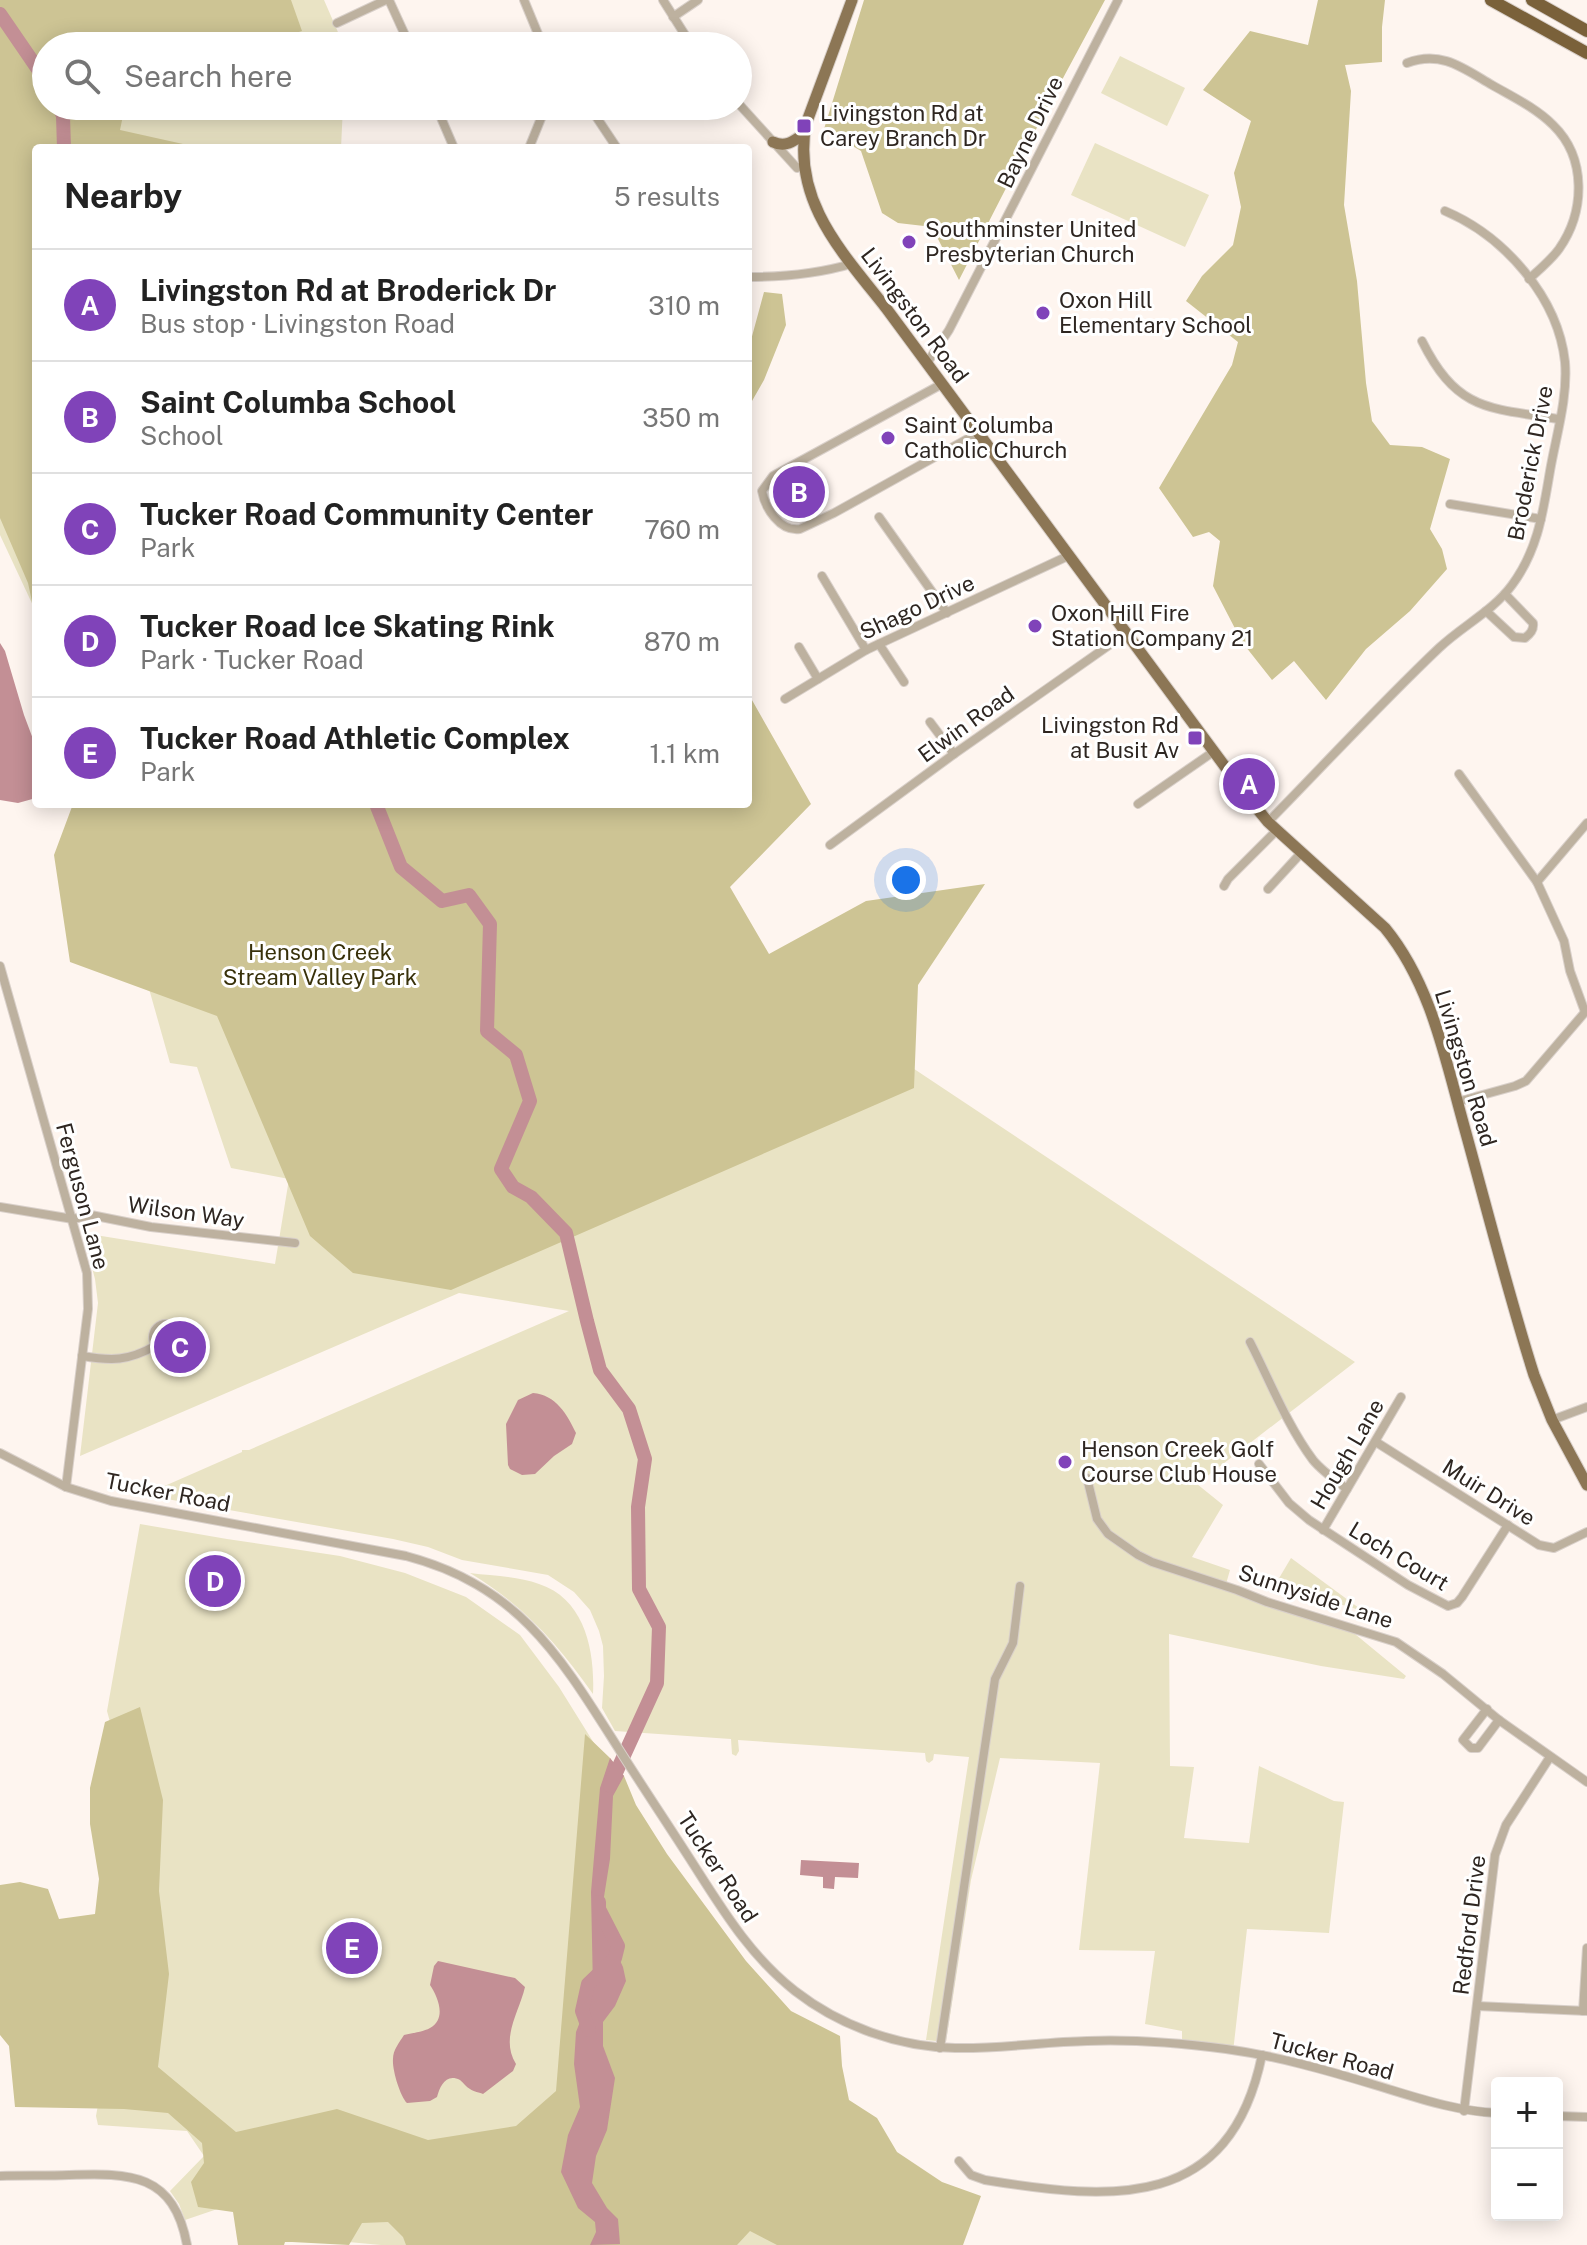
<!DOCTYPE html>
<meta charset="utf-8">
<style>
body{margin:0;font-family:"Public Sans",sans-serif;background:#f2f2f2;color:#222}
.controls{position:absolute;right:24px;bottom:24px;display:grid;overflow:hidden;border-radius:8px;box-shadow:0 4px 20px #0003}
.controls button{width:72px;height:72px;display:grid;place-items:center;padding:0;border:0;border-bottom:2px solid #e0e0e0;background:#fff;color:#222;font:40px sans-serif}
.you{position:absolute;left:906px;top:880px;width:28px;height:28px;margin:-20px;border:6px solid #fff;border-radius:50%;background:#1a73e8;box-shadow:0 0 0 12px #1a73e833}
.badge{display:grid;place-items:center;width:52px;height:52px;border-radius:50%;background:#8043b9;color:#fff;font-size:26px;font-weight:700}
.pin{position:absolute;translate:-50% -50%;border:4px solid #fff;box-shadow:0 2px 8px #0006}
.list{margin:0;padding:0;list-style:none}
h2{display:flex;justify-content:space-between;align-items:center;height:104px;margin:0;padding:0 32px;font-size:34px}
h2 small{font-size:26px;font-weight:400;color:#767676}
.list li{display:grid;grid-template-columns:52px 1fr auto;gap:24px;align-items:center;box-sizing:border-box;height:112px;padding:0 32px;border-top:2px solid #e0e0e0}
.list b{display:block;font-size:30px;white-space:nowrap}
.list p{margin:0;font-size:26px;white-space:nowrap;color:#767676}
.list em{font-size:26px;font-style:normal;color:#767676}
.icon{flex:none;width:44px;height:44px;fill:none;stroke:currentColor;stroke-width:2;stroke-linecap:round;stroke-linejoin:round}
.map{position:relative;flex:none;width:1587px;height:2245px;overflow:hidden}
.search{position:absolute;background:#fff;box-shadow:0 4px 20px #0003;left:32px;top:32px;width:720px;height:88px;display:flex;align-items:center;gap:20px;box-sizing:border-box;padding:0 28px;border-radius:44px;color:#767676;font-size:30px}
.panel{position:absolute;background:#fff;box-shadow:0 4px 20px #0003;left:32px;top:144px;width:720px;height:664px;border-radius:8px}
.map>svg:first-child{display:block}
</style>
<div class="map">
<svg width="1587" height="2245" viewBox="0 0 1587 2245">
<rect width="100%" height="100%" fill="#fef5ef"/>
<g fill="#e9e3c4">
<path d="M0,0H324L344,46H46V106H343L341,148H36V612L0,535Z"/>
<path d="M1120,56L1185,88L1167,126L1101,93Z"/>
<path d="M1095,143L1209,195L1185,247L1071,195Z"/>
<path d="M114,865L854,1029L1355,1362L1197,1484L1223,1505L1192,1557L1230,1570L1226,1584L1338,1620L1406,1676L1404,1679L1321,1666L1169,1634L1170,1766L1194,1767L1184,1838L1249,1843L1259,1766L1334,1801L1344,1802L1329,1933L1247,1929L1233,2052L1182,2045V2031L1145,2024L1155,1951L1079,1950L1100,1763L1000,1758L971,1880L946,2042L926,2040L969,1757L934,1754L933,1760L929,1763L926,1761L925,1753L738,1740L739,1751L736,1756L732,1754L731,1739L615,1731L602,1708L604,1676L603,1646L599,1631L590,1610L574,1592L548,1575L462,1560L428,1547L393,1539L144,1495L242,1452V1450H249L569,1311L459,1293L80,1456L98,1303L95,1279L83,1233L275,1264L289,1179L231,1168L197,1067L170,1063Z"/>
<path d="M140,1524L227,1539L340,1556L405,1573L466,1597L520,1635L559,1687L597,1748L624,1967L962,2198L963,2245H381L294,2237L238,2202L185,2220L179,2204L170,2191L204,2156L187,2131L98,2125L96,2116L144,1846L107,1711Z"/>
<path d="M1291,1558L1363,1611L1275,1585Z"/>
<path d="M470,1573C493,1576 518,1576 539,1584C585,1599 595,1651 593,1694C557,1643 524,1606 470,1573Z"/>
</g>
<g fill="#cdc494">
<path d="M0,0H291L302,31L254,46H46V106H125L120,130L201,148H36V620L28,583L0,518Z"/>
<path d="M864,0H1105L1048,106L959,280L938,239L924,226L898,223L882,213L861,151L824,129Z"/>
<path d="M1318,0H1385L1382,27V62L1345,65L1351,91L1344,205L1357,281L1366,383L1372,421L1390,445L1422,447L1450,459L1430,529L1442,549L1447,569L1410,611L1366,649L1326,700L1294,661L1272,680L1242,642L1213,586L1220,541L1209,532L1193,537L1159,488L1232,365L1238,342L1186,301L1202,276L1233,245L1241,207L1234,173L1251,121L1203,90L1250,31L1308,45Z"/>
<path d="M764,292L782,294L786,325L764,380L748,408V341L751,340Z"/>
<path d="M748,693L811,804L730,887L769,954L866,901L985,884L918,985L914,1088L451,1290L353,1273L310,1236L217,1016L70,962L54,855L73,804H748Z"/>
<path d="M140,1707L163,1800L159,1891L169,1974L158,2067L236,2132L337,2109L428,2140L516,2126L556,2091L585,1734L610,1758L624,1776L636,1805L667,1854L746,1961L791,2011L840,2036L842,2066L849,2100L877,2118L897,2152L942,2182L981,2196L963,2245H777L750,2231L737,2245H406L403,2237L388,2222L362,2223L349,2245L292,2242H285L284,2245H238L233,2212L198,2207L191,2182L204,2163L202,2143L168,2113L124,2109L15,2107L9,2046L0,2035V1885L20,1882L48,1889L59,1919L95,1914L99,1879L90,1824V1788L105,1722Z"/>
</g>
<g fill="#c38f95">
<path d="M0,643L5,651L24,715L36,747V798L18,803L0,800Z"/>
<path d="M533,1393C556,1395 567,1414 576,1433L572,1444L554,1456L535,1474L522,1475L510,1469L508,1465L506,1424L518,1400Z"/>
<path d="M610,1758L624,1776L613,1796L610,1859L603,1903L604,1926L623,1967L626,1981L615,2006L603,2022V2046L615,2078L607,2130L596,2156L592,2183L607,2208L618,2219L620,2244L590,2245L596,2232L595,2222L578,2208L561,2172L568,2135L580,2107L574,2064L576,2032L593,1989L591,1892L600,1788Z"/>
<path d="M801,1860L859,1863L858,1878L835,1877L834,1889L823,1888V1877L800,1875Z"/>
<path d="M438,1961L515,1978L525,1987C519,2013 500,2038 516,2064L513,2071L483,2094C481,2093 472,2091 470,2089C466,2087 464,2083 460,2080C446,2073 440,2086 437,2097L430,2101L407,2103C400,2096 392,2069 393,2059C393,2050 399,2043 404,2035C412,2033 423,2032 430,2028C447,2019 438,1997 430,1985L434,1966Z"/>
</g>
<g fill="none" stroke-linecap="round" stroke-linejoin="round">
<g stroke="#c38f95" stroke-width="14">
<path d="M0,14L46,81"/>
<path d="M59,106L63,116L64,148"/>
<path d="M376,804L401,867L442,901L469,895L490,924L487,1031L516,1055L530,1101L501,1169L513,1187L531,1197L566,1233L587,1321L600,1370L629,1409L645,1459L638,1507L639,1589L659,1627L657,1683L610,1786"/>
<path d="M589,2030L582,2011L588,1984L615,1958L618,1946L599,1909V1902"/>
</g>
<defs>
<g id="minor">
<path d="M389,0L410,46"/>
<path d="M524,0L543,46"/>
<path d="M663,0L692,46"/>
<path d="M673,17L698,0"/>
<path d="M337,23L386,0"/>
<path d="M1407,63C1441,50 1463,68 1492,85C1513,97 1536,108 1553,125C1587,158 1585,212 1559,249C1551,260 1540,269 1529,279"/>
<path d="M738,103L797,168L803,166"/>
<path d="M436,106L454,148"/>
<path d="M589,106L617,148"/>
<path d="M529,148L546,106"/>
<path d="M748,277C784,277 817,274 851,264"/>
<path d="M1422,341C1457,411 1488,408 1559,419"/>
<path d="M927,363L949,330L1118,0"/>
<path d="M942,384L773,476L762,491C765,508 780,532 800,529L834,513L978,433"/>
<path d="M1450,504L1541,519"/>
<path d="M879,517L947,613"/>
<path d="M822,576L866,650"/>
<path d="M1486,611L1514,637L1525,638C1530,634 1534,630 1533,623L1505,594"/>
<path d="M879,644L904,682"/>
<path d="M799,647L818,679"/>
<path d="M785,699L866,650L1068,556"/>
<path d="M930,722L954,754"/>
<path d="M1459,774L1537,882L1564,941L1570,971L1585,1012"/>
<path d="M1138,804L1213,752"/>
<path d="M1268,822C1325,764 1380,704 1439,648C1462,626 1493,611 1512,585C1538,550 1543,512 1550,471C1556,436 1568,398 1565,362C1558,297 1504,236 1445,211"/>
<path d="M830,845L954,754L1125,634"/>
<path d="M1537,882L1587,823"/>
<path d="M1224,886L1228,879L1277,830"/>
<path d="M1268,889L1302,852"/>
<path d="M0,966L87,1273L88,1309L66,1487"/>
<path d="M1457,1102L1515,1086L1526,1081L1586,1011"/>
<path d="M0,1207L73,1219L91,1215L151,1227L295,1243"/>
<circle cx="166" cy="1337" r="13"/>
<path d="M1250,1342C1270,1381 1287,1425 1313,1460C1322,1471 1335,1480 1347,1489"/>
<path d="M82,1356C112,1361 128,1361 155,1346"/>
<path d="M1552,1420L1587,1407"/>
<path d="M1376,1442L1539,1545L1554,1548L1587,1532"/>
<path d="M0,1453L66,1487L111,1501L406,1556C520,1586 561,1658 620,1751C646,1792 673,1832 699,1873C727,1917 754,1959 795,1991C840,2026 898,2047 955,2048C999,2049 1043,2042 1087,2041C1134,2039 1180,2043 1226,2049C1277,2056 1326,2070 1375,2085C1415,2097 1454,2111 1497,2113"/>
<path d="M1259,1464L1289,1503L1309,1520L1408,1585L1448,1606L1457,1603L1462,1597L1508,1525"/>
<path d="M1087,1478L1097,1519L1108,1534L1138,1555L1152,1562L1237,1590L1267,1602L1396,1642L1443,1674L1499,1720L1587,1782"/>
<path d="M1323,1530L1401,1397"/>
<path d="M1487,1709L1463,1740L1471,1748H1478L1499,1720"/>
<path d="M1477,2006L1587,2011"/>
<path d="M1583,2011L1587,1948"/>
<path d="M940,2048L995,1679L1013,1643L1020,1586"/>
<path d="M1464,2111L1495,1855L1506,1825L1550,1757"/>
<path d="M1557,2116L1587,2117"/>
<path d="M959,2161L971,2175L985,2180C1113,2201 1230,2211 1262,2055"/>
<path d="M0,2176C23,2175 46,2176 69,2175C130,2173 174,2173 187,2245"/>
</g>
<g id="major">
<path d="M852,0L806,124C792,201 842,252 886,308L1246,795L1268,822L1385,928C1431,984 1445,1058 1464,1126C1487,1209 1508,1293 1534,1375L1552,1420L1587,1485"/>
<path d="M773,142C786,148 794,141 805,133"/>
</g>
<g id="highway">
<path d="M1491,0L1587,53"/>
<path d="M1532,0L1587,31"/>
</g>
</defs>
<use href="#minor" stroke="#d9d0ca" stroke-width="10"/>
<use href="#major" stroke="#d9d0ca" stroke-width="13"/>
<use href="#highway" stroke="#d9d0ca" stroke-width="14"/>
<use href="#minor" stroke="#bdb19f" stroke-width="8"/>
<use href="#major" stroke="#8c7655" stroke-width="11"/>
<use href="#highway" stroke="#7a613a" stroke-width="12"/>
</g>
<g fill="#8043b9" stroke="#fff" stroke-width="3">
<rect x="796" y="118" width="16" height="16" rx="4"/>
<circle cx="909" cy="242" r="8"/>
<circle cx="1043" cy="313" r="8"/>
<circle cx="888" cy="438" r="8"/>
<circle cx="1035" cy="626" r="8"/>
<rect x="1187" y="730" width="16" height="16" rx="4"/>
<circle cx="1065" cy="1462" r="8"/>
</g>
<g text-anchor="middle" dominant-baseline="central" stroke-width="6" stroke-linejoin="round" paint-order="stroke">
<g font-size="22" fill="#2e2621" stroke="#fff" text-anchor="start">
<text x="820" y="113">Livingston Rd at<tspan x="820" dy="25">Carey Branch Dr</tspan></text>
<text x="925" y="229">Southminster United<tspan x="925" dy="25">Presbyterian Church</tspan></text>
<text x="1059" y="300">Oxon Hill<tspan x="1059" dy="25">Elementary School</tspan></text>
<text x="904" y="425">Saint Columba<tspan x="904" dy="25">Catholic Church</tspan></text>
<text x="1051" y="613">Oxon Hill Fire<tspan x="1051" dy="25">Station Company 21</tspan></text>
<text x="1179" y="725" text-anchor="end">Livingston Rd<tspan x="1179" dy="25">at Busit Av</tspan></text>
<text x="1081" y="1449">Henson Creek Golf<tspan x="1081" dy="25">Course Club House</tspan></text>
</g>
<g font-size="22" fill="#2e2621" stroke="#fff">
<text transform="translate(1030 132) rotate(-64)">Bayne Drive</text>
<text transform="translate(915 315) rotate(53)">Livingston Road</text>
<text transform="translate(1530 463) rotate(-79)">Broderick Drive</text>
<text transform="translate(917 607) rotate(-25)">Shago Drive</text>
<text transform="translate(966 724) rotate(-36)">Elwin Road</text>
<text transform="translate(1466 1068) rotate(73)">Livingston Road</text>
<text transform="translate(83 1196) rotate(75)">Ferguson Lane</text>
<text transform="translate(186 1212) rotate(8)">Wilson Way</text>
<text transform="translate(1347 1454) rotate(-60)">Hough Lane</text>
<text transform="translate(168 1492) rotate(11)">Tucker Road</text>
<text transform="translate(1489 1492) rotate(32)">Muir Drive</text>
<text transform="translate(1399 1556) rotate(31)">Loch Court</text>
<text transform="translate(1316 1596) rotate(18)">Sunnyside Lane</text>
<text transform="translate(718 1867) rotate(57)">Tucker Road</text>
<text transform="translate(1469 1925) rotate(-83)">Redford Drive</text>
<text transform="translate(1332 2056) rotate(15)">Tucker Road</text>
</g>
<g font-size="22" fill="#38310a" stroke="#fff">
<text x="320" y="952">Henson Creek<tspan x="320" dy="25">Stream Valley Park</tspan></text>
</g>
</g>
</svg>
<div class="controls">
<button>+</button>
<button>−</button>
</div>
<div class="you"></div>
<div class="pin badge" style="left:1249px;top:784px">A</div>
<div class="pin badge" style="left:799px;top:492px">B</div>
<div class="pin badge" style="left:180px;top:1347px">C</div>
<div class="pin badge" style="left:215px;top:1581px">D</div>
<div class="pin badge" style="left:352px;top:1948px">E</div>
<div class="search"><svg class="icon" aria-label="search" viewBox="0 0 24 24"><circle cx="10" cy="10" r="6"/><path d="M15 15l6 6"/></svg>Search here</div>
<section class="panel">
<h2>Nearby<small>5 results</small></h2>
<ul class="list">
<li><span class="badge">A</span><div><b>Livingston Rd at Broderick Dr</b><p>Bus stop · Livingston Road</p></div><em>310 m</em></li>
<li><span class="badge">B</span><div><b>Saint Columba School</b><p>School</p></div><em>350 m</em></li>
<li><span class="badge">C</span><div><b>Tucker Road Community Center</b><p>Park</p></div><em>760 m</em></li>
<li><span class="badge">D</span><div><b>Tucker Road Ice Skating Rink</b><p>Park · Tucker Road</p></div><em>870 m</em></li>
<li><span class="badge">E</span><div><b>Tucker Road Athletic Complex</b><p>Park</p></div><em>1.1 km</em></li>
</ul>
</section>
</div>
